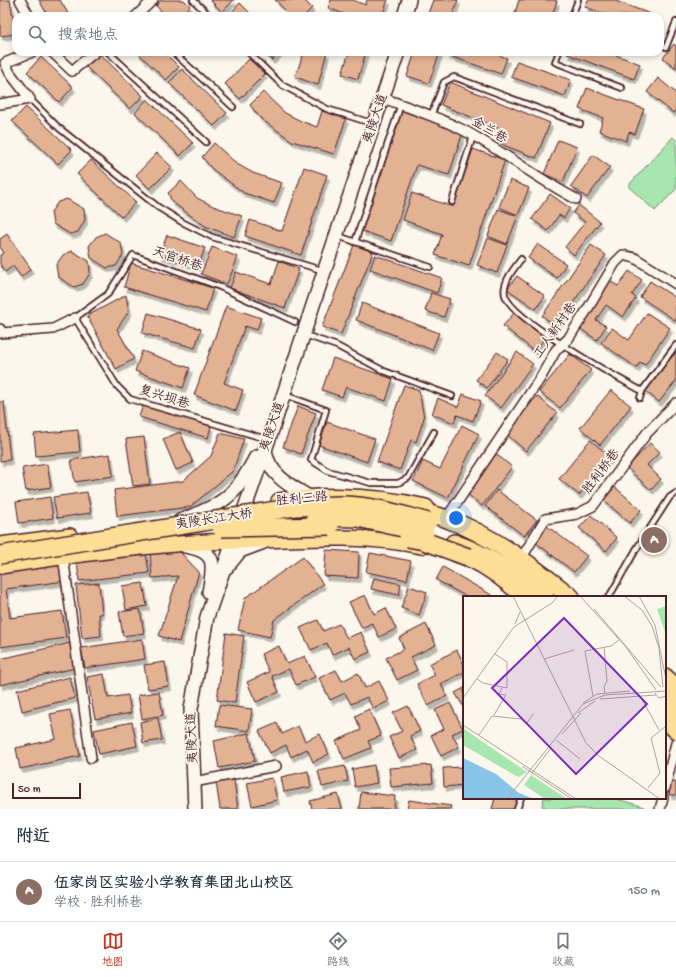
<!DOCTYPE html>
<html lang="zh">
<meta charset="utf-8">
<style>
body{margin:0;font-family:"Gochi Hand","LXGW WenKai TC",sans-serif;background:#f6f6f7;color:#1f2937}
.scale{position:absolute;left:12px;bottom:10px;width:69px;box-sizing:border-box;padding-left:4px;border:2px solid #4a1f2b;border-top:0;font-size:11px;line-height:14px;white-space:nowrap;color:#4a1f2b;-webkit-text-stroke:3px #fbf7ec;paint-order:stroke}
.you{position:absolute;left:456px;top:518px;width:14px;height:14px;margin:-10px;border:3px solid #fff;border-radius:50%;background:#1a73e8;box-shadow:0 0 0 6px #1a73e833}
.badge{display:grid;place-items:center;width:26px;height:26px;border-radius:50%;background:#c8321e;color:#fff;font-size:13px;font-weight:700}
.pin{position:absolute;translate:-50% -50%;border:2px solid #fff;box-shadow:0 1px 4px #0006}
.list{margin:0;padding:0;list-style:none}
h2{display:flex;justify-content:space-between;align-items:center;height:52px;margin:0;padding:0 16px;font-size:17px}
h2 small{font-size:13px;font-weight:400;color:#747a83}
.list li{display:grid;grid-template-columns:26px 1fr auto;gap:12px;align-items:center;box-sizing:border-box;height:60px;padding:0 16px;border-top:1px solid #e0e1e3}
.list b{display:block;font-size:15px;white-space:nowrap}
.list p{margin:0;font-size:13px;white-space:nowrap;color:#747a83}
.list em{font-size:13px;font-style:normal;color:#747a83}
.icon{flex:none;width:22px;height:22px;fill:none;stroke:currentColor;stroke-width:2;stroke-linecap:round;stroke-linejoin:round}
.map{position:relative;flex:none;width:676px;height:809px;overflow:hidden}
.search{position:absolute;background:#fff;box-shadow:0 2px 6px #0003;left:12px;right:12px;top:12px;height:44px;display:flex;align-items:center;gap:10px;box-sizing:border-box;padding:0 14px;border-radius:12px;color:#747a83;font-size:15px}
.sheet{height:112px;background:#fff}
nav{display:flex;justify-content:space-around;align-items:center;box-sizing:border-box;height:56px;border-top:1px solid #e0e1e3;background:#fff;font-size:11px;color:#747a83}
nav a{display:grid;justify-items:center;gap:2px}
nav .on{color:#c8321e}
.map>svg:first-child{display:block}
</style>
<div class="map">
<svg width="676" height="809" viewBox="0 0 676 809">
<defs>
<filter id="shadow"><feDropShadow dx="2.5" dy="4.5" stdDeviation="0" flood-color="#0004"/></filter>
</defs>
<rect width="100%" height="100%" fill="#fbf7ec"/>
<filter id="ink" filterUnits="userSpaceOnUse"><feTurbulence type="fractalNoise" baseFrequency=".025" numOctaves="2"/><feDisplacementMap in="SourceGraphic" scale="8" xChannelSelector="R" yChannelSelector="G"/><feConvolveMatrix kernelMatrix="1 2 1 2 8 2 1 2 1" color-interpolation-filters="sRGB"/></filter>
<g filter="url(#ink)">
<g fill="#a7e6ae" stroke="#78826c">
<path d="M673,137L676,140V189L655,211L628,186Z"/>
<path d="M544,798H614L644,807L643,809H551L542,806Z"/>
</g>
<g fill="#e2b293" stroke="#4a1f2b" filter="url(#shadow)">
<path d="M0,0H10L16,34L0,36Z"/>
<path d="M39,0H60L69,15L48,16Z"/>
<path d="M161,0H184L190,6L181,16H167L156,6Z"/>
<path d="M210,0H234L222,12Z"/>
<path d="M275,0H304L312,8L304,16H291Z"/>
<path d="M331,0H353L365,5L367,0H388L382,16H349L328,8Z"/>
<path d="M433,0H458L452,16H427Z"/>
<path d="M519,0H554L557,1L552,16H514Z"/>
<path d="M588,0H613L656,16H610L585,7Z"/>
<path d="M240,3L253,16H228Z"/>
<path d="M674,44L676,46V68L663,58Z"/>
<path d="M98,52L143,96L130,109L85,66Z"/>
<path d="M137,52H164L179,67L166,80Z"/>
<path d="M264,52H280L272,60Z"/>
<path d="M304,52H327L318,85L295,77Z"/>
<path d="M349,52H366L358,79L342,74Z"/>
<path d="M415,52H440L429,83L407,76Z"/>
<path d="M448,52H490L507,58L501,74L447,55Z"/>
<path d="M568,52H608L640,64L634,79L567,54Z"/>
<path d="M41,57L73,87L59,102L27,72Z"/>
<path d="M249,59L265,74L240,99L225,84Z"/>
<path d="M517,61L571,80L565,96L511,77Z"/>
<path d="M182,69L227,113L214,126L169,83Z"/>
<path d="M658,78L676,93V109L673,113L647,92Z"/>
<path d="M450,82L550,123L536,158L501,144L506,131L441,105Z"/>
<path d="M587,88L644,109L635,134L629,132L626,141L599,131L603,118L579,109Z"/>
<path d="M263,92L285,113L301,121L317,127L322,111L346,119L334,154L292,141L260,118L250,105Z"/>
<path d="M147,99L193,143L180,156L135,113Z"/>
<path d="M26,107L72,150L58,164L12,121Z"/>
<path d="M402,111L463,132L449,175L417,165L391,241L362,231Z"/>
<path d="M558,140L577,147L563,182L544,174Z"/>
<path d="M214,143L237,164L253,173L282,183L274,203L244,193L212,169L202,157Z"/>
<path d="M473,149L505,160L469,266L435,255L442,234L403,220L412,193L453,207Z"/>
<path d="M157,153L172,167L150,189L136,175Z"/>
<path d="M593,155L610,167L587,198L571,186Z"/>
<path d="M91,160L136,202L122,217L77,174Z"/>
<path d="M304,167L327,175L301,255L245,236L250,220L282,231Z"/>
<path d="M510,180L529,188L518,215L499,207Z"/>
<path d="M181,181L197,198L213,206L242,216L234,237L205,226L172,202L168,193Z"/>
<path d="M550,194L570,208L564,218L559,215L548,231L532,219Z"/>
<path d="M67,199L84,209L85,220L78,232L70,234L53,224L51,212L58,202Z"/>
<path d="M579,205L600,222L574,255L565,247L585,222L573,213Z"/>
<path d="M498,209L518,216L507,244L488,236Z"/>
<path d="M105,233L121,243L123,255L116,266L107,268L91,258L89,246L96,237Z"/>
<path d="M7,234L31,269L21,277L13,266L5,272L0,264V255L4,253L0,247V239Z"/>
<path d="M167,235L205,248L198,267L160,255Z"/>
<path d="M488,238L507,245L497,273L477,265Z"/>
<path d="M538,244L566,264L557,278L528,258Z"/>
<path d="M354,245L373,252L341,334L322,327Z"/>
<path d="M591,245L606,255L557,326L542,316Z"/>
<path d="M212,247L238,257L227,284L201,274Z"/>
<path d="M72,251L89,261L90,273L83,284L74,287L58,277L56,265L63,255Z"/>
<path d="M375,255L442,278L437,293L370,269Z"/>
<path d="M279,261L299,269L285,308L230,288L236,272L271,284Z"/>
<path d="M131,263L213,288L206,312L124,287Z"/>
<path d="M629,271L642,280L632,295L636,298L623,317L606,305L596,320L606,326L597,340L579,328L610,281L618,286Z"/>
<path d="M517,276L545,296L536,309L507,289Z"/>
<path d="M650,281L676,298V321L640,297Z"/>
<path d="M431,293L450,299L444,317L425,311Z"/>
<path d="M126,295L129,311L117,329L134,359L116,369L87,316Z"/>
<path d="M362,303L439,333L432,350L356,320Z"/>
<path d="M226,306L261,318L257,330L245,326L224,383L243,390L236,411L194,395Z"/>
<path d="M148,313L201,329L195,348L142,333Z"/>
<path d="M514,313L545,338L534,351L503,326Z"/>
<path d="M647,313L670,328L645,365L640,362L637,368L601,343L612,328L629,340Z"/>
<path d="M142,351L190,368L183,388L135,371Z"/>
<path d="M497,352L508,359L487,388L476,380Z"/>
<path d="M517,352L533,364L501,408L485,396Z"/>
<path d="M676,352V381L659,402L644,390Z"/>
<path d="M570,354L591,370L560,408L539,392Z"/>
<path d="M333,358L393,379L386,401L346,387L342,397L322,390Z"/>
<path d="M404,385L419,390L424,418L416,442L411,440L400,470L377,462Z"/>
<path d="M611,390L631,406L600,445L580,428Z"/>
<path d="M463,394L481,401L473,421L457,415L454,423L432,414L438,398L458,407Z"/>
<path d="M537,396L557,413L526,451L506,434Z"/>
<path d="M0,402H4L10,460L0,461Z"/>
<path d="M143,405L211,426L208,438L139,417Z"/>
<path d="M298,406L316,413L301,454L283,447Z"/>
<path d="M327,422L375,439L367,462L319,445Z"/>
<path d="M462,425L479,434L448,498L413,481L423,461L440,469Z"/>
<path d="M78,430L80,452L36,456L34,434Z"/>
<path d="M180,432L193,463L176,470L163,439Z"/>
<path d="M220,433L244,439L233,471L190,507L117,516L114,490L183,481L211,456Z"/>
<path d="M144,437L150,484L133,486L126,439Z"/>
<path d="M590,440L611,457L579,495L559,479Z"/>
<path d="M650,443L660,452L647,465L661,479L651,490L627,468Z"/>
<path d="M110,454L113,476L75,482L71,460Z"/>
<path d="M496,454L512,467L482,506L466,493Z"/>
<path d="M47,464L51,487L26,491L22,468Z"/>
<path d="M615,487L641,510L630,523L603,500Z"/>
<path d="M497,490L537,520L524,536L485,506Z"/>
<path d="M87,492L91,513L57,518L53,497Z"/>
<path d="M50,497L53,518L19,523L16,502Z"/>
<path d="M591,515L617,538L606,551L579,528Z"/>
<path d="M547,526L587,556L574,572L535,542Z"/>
<path d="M326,550L359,552L358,578L324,576Z"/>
<path d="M179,551L199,572L179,642L159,636L178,576L152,578L150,553Z"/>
<path d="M146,552L149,573L79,581L77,560Z"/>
<path d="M370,553L411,561L407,580L366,572Z"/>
<path d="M303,557L323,584L274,620L270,637L238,630L245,598Z"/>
<path d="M62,563L65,581L6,589L10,618L62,611L66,638L0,647V572Z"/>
<path d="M443,567L495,597H467L436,580Z"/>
<path d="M374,578L401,584L399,595L371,589Z"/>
<path d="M99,583L102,614H99L101,636L82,638L76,585Z"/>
<path d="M143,583L147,606L126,610L122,586Z"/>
<path d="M409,586L427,592L419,615L401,608Z"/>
<path d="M365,595L374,614L386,608L396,629L379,637L372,623L362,628L349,602Z"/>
<path d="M140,609L144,633L123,636L119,612Z"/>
<path d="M318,620L323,631L339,624L347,638L361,632L370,652L355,659L349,647L332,655L327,643L311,650L300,628Z"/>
<path d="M426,624L436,645L411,657L417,670L397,680L386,658L404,649L399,638Z"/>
<path d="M226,633L244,636L235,703L217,700Z"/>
<path d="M142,639L145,659L85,668L81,648Z"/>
<path d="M70,643L75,668L0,685V659Z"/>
<path d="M279,646L287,664L305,656L315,677L296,685L289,669L272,676L279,692L256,702L247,682L269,672L261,654Z"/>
<path d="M457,650L464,665V672L441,684L447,696L428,706L417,684L435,675L429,664Z"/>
<path d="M165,662L169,686L148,689L144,665Z"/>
<path d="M336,670L342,681L358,673L365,688L379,681L389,701L373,709L367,697L351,704L345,693L330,700L319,678Z"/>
<path d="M104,674L108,698L128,695L131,713L95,719L87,677Z"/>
<path d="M70,677L75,698L22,711L17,690Z"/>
<path d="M464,688V707L455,693Z"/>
<path d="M159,692L163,715L142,719L138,695Z"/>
<path d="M450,703L463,729L452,734L459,747L441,756L431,735L444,729L435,710Z"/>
<path d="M219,705L252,709L249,731L216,726Z"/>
<path d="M408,706L420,731L410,736L417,750L399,758L389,737L402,731L393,713Z"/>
<path d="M369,709L381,736L368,741L371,748L344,759L336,741L361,730L355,716Z"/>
<path d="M70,710L80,756L20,769L16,748L56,739L50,714Z"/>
<path d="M158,718L162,740L143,743L140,722Z"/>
<path d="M132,722L137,746L99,754L94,730Z"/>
<path d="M277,723L282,734L298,726L305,741L320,734L329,754L313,762L307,749L291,757L286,745L270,753L259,731Z"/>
<path d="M249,733L255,761L219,768L214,741Z"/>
<path d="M374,765L377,783L355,787L352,769Z"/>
<path d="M431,765L433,783L391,787L389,768Z"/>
<path d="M345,766L348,781L322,787L318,771Z"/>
<path d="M464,767V785L444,787L443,768Z"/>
<path d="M308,771L311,787L284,792L281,777Z"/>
<path d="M272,778L277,800L252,806L247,783Z"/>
<path d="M234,780L238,809H220L216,782Z"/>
<path d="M670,782H676V795H669Z"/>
<path d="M361,792L395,796L394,809H359Z"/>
<path d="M338,794L342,809H312L310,801Z"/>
<path d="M495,798H517L514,809H492Z"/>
<path d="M409,800L451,806L450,809H407Z"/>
</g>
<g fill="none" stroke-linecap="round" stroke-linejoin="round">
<defs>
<g id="lane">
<path d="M193,0L210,16"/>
<path d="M572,16L578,0"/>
<path d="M666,47L676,22"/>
<path d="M108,52L206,142"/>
<path d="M173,52L233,107"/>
<path d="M248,52L282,85L327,109L368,122"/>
<path d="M559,52L555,62L622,88"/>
<path d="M30,99L59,128L158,207L182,222L212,237L318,269"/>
<path d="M431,116L444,82L454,77L580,124"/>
<path d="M452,202L473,136"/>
<path d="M338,236L430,267"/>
<path d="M355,242L401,104"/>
<path d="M521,259C514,269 502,282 505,295C512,320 616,377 642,391"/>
<path d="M305,335L337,346L384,371L452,396"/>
<path d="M285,395L326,410L311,460L328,471L371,483H398L408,478L434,432"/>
<path d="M640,398L642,391L676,345"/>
<path d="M263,438L130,399L117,386L75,318L108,294L133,255L220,287L295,322"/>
<path d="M609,597L637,548L670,497L676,493"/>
<path d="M517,809L521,798"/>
</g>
<g id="street">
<path d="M20,0L29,16"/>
<path d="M136,16L153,0"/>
<path d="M52,52L72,71L95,52"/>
<path d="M383,98C416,110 450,121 481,140C513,159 543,182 576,199"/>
<path d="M0,104L30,99L10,73L5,63L32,52"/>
<path d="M0,329L1,333L53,329L75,318"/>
<path d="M450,513L541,377L556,350L568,339L587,310L615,263L623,255L635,258L676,284"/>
<path d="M524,554L545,519L577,514L593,506L647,433L676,403"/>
<path d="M63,556L91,758"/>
<path d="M194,782L276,766"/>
<path d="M665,788L676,743"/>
<path d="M660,809L663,798"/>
</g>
<g id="secondary">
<path d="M404,16L409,0"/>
<path d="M265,450C268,474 290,486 309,497"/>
<path d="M180,521C222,504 235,498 256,457"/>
<path d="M185,546C218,551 214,565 209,592"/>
<path d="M227,567L240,551L264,542"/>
<path d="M195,809L191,709L207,617L273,427L317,293L398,52"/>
</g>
<g id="primary">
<path d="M279,501C328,493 378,496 426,507"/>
<path d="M0,545L70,536"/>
<path d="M456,554C481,561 504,580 524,597"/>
<path d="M0,566C77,554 156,543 234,541C296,539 359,533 421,546"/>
<path d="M665,676L676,686"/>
<path d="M665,721L676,731"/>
</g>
<g id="highway">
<path d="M411,510C424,513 438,515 450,520C495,537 534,568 571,597"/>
<path d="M454,543C488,555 517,575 545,597"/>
<path d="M665,691L676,701"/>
<path d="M665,705L676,715"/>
</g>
</defs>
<use href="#lane" stroke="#4a1f2b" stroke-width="8"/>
<use href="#street" stroke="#4a1f2b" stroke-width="12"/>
<use href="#secondary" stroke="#4a1f2b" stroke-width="16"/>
<use href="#primary" stroke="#4a1f2b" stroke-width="18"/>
<use href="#highway" stroke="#4a1f2b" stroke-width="20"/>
<use href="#lane" stroke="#fbf7ec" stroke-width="4.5"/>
<use href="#street" stroke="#fbf7ec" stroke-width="9"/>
<use href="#secondary" stroke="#fbf7ec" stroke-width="13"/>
<use href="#primary" stroke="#fcde96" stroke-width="15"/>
<use href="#highway" stroke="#fcde96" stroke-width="17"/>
<defs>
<g id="highway-bridge">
<path d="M315,517L358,518L425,533"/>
<path d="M221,528L330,526"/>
<path d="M408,538L424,541L468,557"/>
<path d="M0,555L295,507C311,507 326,505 341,505C371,505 400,514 428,522"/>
</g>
</defs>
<use href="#highway-bridge" stroke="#4a1f2b" stroke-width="20" stroke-linecap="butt"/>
<use href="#highway-bridge" stroke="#fcde96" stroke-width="17"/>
</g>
</g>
<g text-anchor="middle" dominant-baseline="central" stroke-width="3.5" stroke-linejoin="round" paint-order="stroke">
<g font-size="13" fill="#4a1f2b" stroke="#fbf7ec">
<text transform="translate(376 119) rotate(-71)">夷陵大道</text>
<text transform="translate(489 131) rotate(31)">金兰巷</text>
<text transform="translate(177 260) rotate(19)">天官桥巷</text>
<text transform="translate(556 331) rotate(-55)">工人新村巷</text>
<text transform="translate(164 398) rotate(17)">复兴坝巷</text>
<text transform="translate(273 427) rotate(-71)">夷陵大道</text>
<text transform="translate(602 472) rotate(-53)">胜利桥巷</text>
<text transform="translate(302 500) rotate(-5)">胜利三路</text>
<text transform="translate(214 520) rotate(-9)">夷陵长江大桥</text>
<text transform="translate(193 738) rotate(-92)">夷陵大道</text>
</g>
</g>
<g transform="translate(463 596)">
<rect width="203" height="203" fill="#fbf7ec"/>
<path d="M203,10V39L194,13Z" fill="#a7e6ae"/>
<path d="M0,132L17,144L64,176L56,181L53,180L0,149ZM68,179L104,203H82L61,189Z" fill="#a7e6ae"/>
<path d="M0,162L33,178L56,197L71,203H0Z" fill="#88c4e7"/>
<path fill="none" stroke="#b4a19f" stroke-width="1" d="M50,0L123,147L136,160L197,203M117,0L163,51L193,94M161,0L179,14L189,30L196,52L200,91M176,0L192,29L203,83M131,13L198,91M52,28L57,16M141,51L144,85L141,91L142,97M81,63L111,54M14,83L20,87L44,92V66L32,58M192,97L196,102L203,100M130,100L122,55L148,50L156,44M177,100L196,134M0,102L51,31L89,7L95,0M137,103L193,99M120,107L134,98L167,95M115,117L132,105M31,119L43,99L36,98L39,92M0,129L113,203M99,138L118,117M16,139L29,120L58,123L64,127L70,118M93,144L117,163M59,170L109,203M69,177L88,152M185,192L197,177L188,142L203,130M44,203L120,108L142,99L203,95"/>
<path fill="#7b2cbf" fill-opacity="0.15" stroke="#7b2cbf" stroke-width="2" d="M101,22L184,108L113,178L29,92Z"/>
<rect width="203" height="203" fill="none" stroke="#4a1f2b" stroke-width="2"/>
</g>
</svg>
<div class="scale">50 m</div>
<div class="you"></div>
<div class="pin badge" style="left:654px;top:540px;background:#8d6e63">A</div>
<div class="search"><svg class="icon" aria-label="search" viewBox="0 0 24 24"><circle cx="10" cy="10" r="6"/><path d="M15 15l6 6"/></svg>搜索地点</div>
</div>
<section class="sheet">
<h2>附近<small></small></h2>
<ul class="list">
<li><span class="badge" style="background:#8d6e63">A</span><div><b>伍家岗区实验小学教育集团北山校区</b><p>学校 · 胜利桥巷</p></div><em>150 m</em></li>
</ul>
</section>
<nav>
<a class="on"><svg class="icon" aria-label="map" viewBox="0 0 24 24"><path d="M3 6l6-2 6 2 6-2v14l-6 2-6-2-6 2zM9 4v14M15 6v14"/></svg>地图</a>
<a><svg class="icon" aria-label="directions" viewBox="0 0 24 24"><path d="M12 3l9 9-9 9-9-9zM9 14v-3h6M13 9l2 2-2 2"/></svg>路线</a>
<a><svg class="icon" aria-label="saved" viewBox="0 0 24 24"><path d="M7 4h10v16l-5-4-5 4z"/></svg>收藏</a>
</nav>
